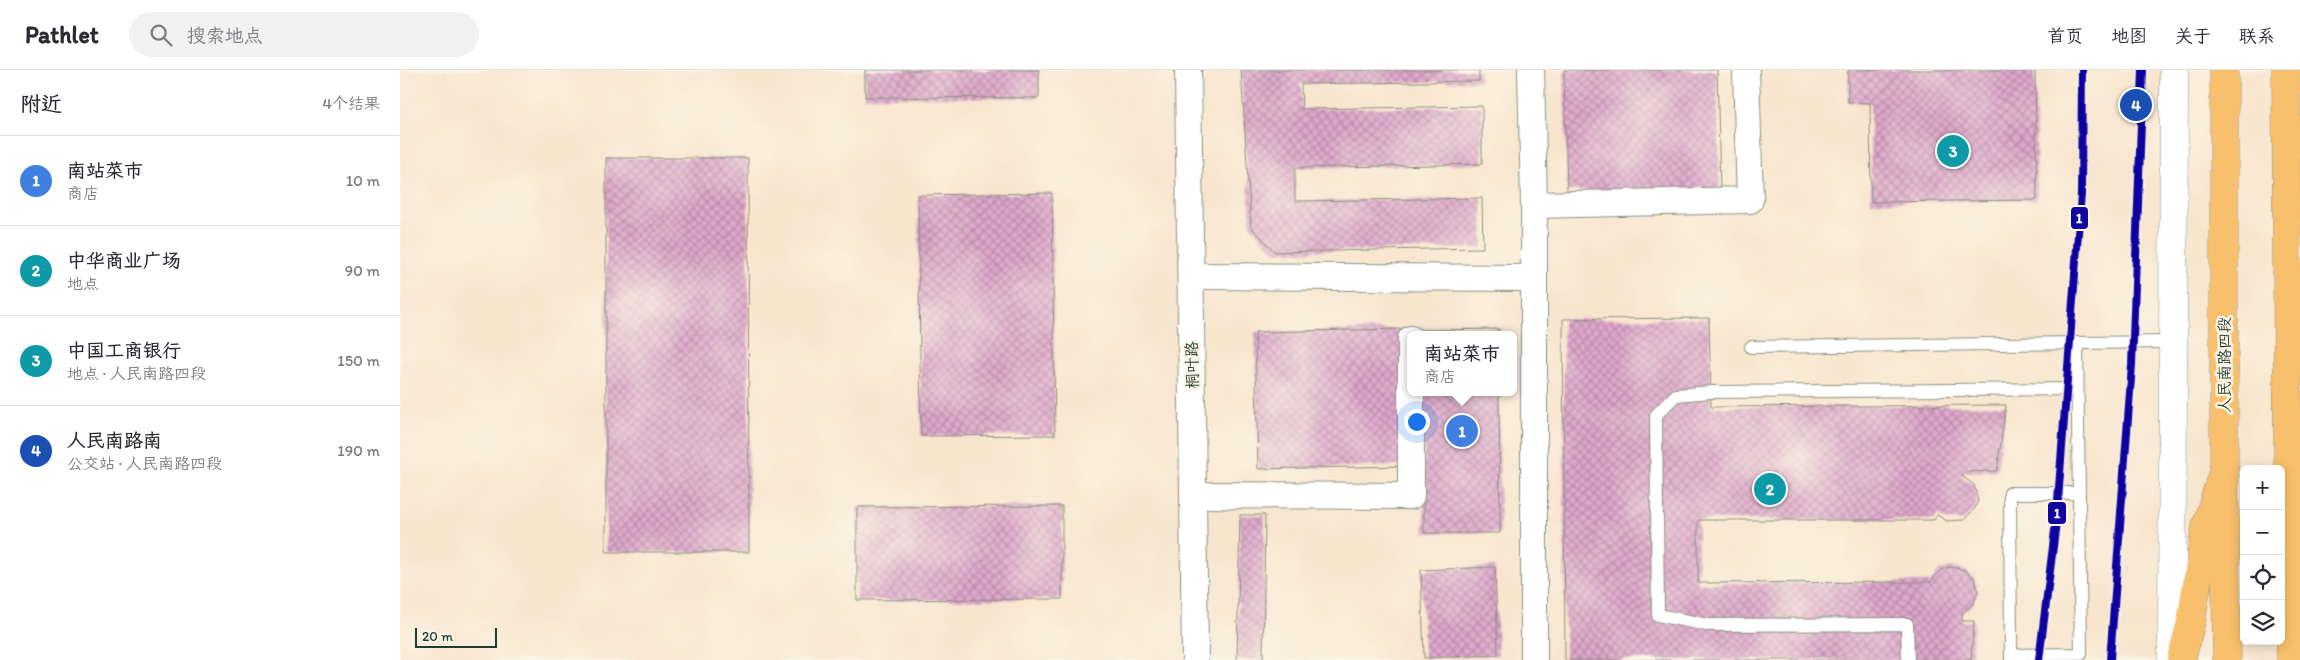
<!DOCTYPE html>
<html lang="zh">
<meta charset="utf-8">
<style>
body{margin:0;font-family:Itim,"LXGW WenKai TC",sans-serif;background:#f2f2f3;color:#2b2b33}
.controls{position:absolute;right:15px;bottom:15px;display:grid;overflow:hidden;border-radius:8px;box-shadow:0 2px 12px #0003}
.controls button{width:45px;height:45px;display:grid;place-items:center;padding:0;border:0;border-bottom:1px solid #e1e1e2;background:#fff;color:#2b2b33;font:25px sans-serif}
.scale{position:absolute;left:15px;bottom:12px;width:82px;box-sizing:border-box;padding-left:5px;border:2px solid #1f3d34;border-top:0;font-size:14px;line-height:18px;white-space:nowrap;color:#1f3d34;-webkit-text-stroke:4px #fcf5e5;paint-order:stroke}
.you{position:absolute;left:1016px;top:351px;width:18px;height:18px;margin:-12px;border:4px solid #fff;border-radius:50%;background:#1a73e8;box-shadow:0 0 0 8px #1a73e833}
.badge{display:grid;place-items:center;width:32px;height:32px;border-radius:50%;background:#b5179e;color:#fff;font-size:16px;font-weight:700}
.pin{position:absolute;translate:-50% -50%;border:2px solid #fff;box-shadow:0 1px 5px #0006}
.popup{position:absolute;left:1007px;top:261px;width:110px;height:65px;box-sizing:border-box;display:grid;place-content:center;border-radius:8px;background:#fff;filter:drop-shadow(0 1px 4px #0005);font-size:16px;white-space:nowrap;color:#7c7c81}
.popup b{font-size:19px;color:#2b2b33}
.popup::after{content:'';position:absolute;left:50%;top:100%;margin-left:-10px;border:10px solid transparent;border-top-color:#fff}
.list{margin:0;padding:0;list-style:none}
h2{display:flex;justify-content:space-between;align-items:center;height:65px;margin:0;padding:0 20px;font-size:21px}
h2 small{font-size:16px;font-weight:400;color:#7c7c81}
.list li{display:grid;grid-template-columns:32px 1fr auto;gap:15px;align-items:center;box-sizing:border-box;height:90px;padding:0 20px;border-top:1px solid #e1e1e2}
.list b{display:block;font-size:19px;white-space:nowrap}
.list p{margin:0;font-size:16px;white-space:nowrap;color:#7c7c81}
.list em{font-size:16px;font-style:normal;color:#7c7c81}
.icon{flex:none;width:28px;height:28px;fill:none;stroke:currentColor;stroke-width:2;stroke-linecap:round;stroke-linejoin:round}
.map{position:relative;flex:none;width:1900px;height:590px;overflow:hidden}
header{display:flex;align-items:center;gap:30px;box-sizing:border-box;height:70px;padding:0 25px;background:#fff;border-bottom:1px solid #e1e1e2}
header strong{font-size:24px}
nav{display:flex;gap:28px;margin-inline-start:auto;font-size:18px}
.search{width:350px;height:45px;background:#f2f2f3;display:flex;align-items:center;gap:12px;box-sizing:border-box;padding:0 18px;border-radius:28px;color:#7c7c81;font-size:19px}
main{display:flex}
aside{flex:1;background:#fff}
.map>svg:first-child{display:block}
</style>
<header>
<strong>Pathlet</strong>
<div class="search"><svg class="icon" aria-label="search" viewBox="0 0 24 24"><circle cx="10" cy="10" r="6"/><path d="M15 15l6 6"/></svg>搜索地点</div>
<nav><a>首页</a><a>地图</a><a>关于</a><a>联系</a></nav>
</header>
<main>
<aside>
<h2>附近<small>4个结果</small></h2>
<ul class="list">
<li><span class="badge" style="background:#3f7fe0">1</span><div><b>南站菜市</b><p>商店</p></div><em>10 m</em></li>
<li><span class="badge" style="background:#0f9aa8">2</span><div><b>中华商业广场</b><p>地点</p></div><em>90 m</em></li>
<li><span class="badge" style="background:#0f9aa8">3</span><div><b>中国工商银行</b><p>地点 · 人民南路四段</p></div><em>150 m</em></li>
<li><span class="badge" style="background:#1a4fb4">4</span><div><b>人民南路南</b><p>公交站 · 人民南路四段</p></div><em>190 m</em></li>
</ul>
</aside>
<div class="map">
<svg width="1900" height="590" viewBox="0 0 1900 590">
<defs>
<pattern id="building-cross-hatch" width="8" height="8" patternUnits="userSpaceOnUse" patternTransform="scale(1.25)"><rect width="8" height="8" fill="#dfa7cc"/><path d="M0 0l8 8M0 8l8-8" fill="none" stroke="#b489a6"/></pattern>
</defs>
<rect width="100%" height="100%" fill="#fcf5e5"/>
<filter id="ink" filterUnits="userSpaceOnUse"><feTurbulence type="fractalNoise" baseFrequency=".02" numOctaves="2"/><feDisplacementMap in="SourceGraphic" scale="10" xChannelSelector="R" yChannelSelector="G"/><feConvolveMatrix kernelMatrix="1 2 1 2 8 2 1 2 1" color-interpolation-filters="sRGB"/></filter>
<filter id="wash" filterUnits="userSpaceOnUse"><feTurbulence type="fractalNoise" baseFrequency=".0096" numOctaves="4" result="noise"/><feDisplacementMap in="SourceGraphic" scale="20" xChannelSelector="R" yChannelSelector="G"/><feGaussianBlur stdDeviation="1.12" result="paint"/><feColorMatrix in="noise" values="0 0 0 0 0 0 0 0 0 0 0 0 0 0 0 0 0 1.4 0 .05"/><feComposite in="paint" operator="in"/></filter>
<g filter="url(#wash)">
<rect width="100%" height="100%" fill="#f8e5ce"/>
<g id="blocks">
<g fill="url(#building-cross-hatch)">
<path d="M465,0H639V28L465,27Z"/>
<path d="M841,0H1079V11L901,14L902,39L1082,36V94L895,98V131L1082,128L1083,178L875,182L851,157Z"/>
<path d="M1164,0H1317L1320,118L1167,121Z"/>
<path d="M1448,0H1635L1637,130L1471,132L1470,33L1448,32Z"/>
<path d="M206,88H348L349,482H206Z"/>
<path d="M652,123L655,365L521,366L518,125Z"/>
<path d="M1309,248L1311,337L1606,335L1597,401L1565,402L1562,406L1574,415L1578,431L1575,438L1564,450L1547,451L1537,445L1534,450H1298V513L1531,512L1539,501L1545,498L1551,497L1565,500L1575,509L1578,522L1573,534L1562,543V551H1574L1571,590H1165L1163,249Z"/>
<path d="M1002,259L1004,396L858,399L855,262Z"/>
<path d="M1099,259V265H1023V260Z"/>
<path d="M1024,322H1099L1100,463H1024Z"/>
<path d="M662,436V529L457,530V437Z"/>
<path d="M840,445H865L863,590H837Z"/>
<path d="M1095,497L1098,585L1024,588L1021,500Z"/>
</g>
</g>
</g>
<g filter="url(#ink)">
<use href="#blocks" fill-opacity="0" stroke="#8c9181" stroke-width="1"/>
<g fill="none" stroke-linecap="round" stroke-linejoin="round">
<defs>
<g id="service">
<path d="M1351,277L1677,273"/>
<path d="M1611,585L1610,423H1679"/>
<path d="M1508,590L1507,554L1307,555L1258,545L1256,345L1276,325L1311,322L1677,319"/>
<path d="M1611,590V585L1681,584L1677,273L1773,272"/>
</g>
<g id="minor">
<path d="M788,0L795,590"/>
<path d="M1131,0L1134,135V590"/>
<path d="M1134,135L1350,130L1346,0"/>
<path d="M791,206L1134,208"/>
<path d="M793,425L1011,426V269"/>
</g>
<path id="tertiary" d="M1772,590L1774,0"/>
<g id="primary">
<path d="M1824,0V398L1827,590"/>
<path d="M1886,0L1888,396L1891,590"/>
</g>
<g id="motorway">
<path d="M1888,396L1900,435"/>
<path d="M1781,590L1791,552L1806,456L1824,398"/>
</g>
</defs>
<use href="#service" stroke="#8c9181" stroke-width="14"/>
<use href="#minor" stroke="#8c9181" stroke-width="28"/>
<use href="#tertiary" stroke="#8c9181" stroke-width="29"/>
<use href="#primary" stroke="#8c9181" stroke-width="29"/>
<use href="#motorway" stroke="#8c9181" stroke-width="29"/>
<use href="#service" stroke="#fff" stroke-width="12"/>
<use href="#minor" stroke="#fff" stroke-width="26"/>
<use href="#tertiary" stroke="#fff" stroke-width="28"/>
<use href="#primary" stroke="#f8bf6c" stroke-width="28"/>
<use href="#motorway" stroke="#f8bf6c" stroke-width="28"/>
<defs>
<g id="metro-1">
<path d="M1639,590L1657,444L1681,124L1682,0"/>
<path d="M1710,590L1732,295L1743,0"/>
</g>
</defs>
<use href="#metro-1" stroke="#fcf5e5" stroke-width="11"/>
<use href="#metro-1" stroke="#10069f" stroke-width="8"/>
</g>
</g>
<g text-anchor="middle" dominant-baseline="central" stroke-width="5" stroke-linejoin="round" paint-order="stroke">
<g font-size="16" fill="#1f3d34" stroke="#fcf5e5">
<text transform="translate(792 295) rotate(-91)">桐叶路</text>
<text transform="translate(1824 295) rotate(-90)">人民南路四段</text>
</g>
</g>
<g stroke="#fcf5e5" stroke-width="2">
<rect x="1670" y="136" width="19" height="24" rx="5" fill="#10069f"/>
<rect x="1647" y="431" width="20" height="24" rx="5" fill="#10069f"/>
</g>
<g font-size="14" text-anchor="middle" font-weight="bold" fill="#fff">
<text x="1679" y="153">1</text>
<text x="1657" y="448">1</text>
</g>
</svg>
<div class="controls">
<button>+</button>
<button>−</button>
<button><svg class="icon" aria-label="locate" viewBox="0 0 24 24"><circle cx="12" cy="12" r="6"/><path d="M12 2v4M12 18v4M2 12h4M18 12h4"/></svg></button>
<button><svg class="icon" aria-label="layers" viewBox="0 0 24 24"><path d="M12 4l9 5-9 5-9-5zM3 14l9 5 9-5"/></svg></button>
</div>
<div class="scale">20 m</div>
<div class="you"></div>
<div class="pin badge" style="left:1062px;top:361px;background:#3f7fe0">1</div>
<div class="popup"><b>南站菜市</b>商店</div>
<div class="pin badge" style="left:1370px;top:419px;background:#0f9aa8">2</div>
<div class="pin badge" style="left:1553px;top:81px;background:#0f9aa8">3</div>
<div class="pin badge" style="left:1736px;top:35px;background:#1a4fb4">4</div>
</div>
</main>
